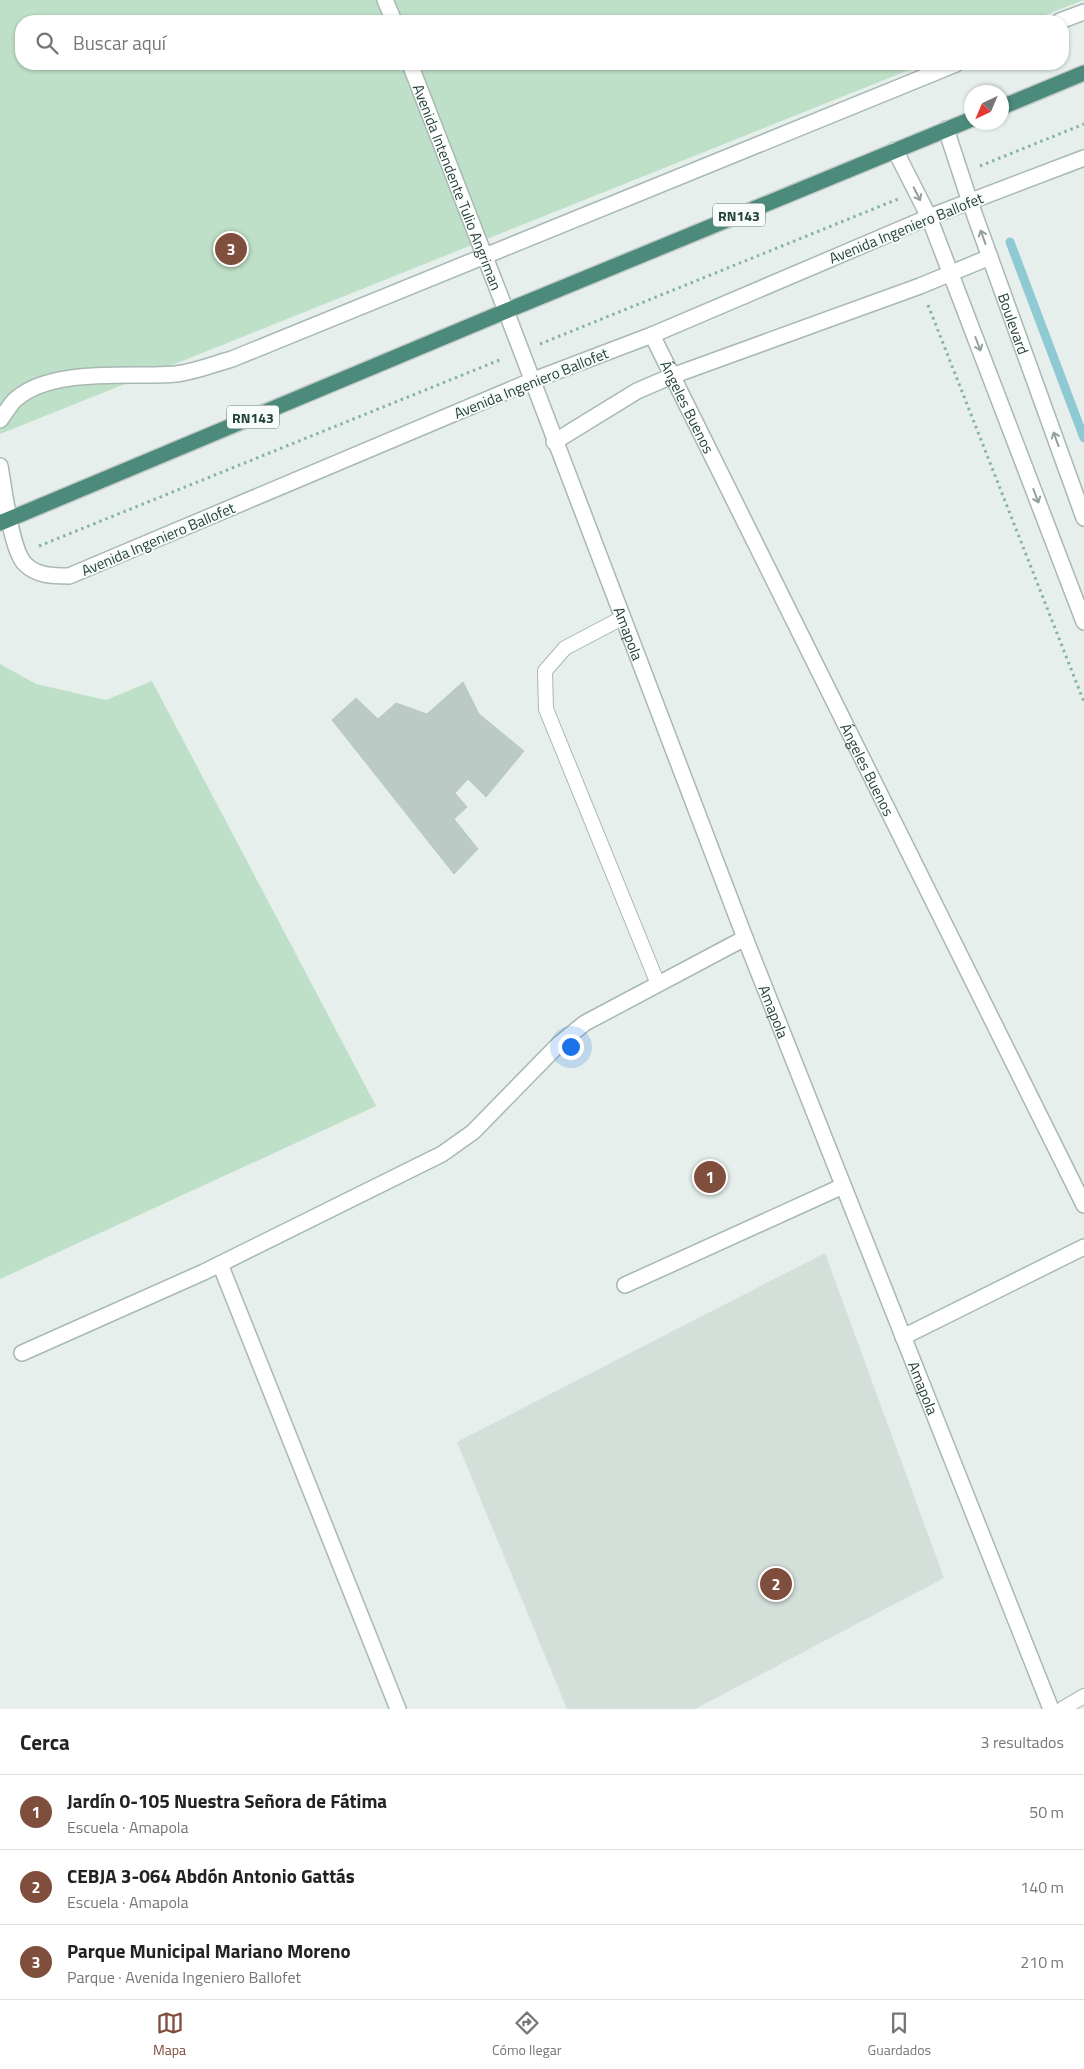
<!DOCTYPE html>
<html lang="es">
<meta charset="utf-8">
<style>
body{margin:0;font-family:"Titillium Web",sans-serif;background:#f6f6f6;color:#222}
.compass{position:absolute;left:964px;top:85px;width:45px;height:45px;border-radius:50%;background:#fff;box-shadow:0 1px 4px #0004;rotate:224deg}
.you{position:absolute;left:570px;top:1046px;width:18px;height:18px;margin:-12px;border:4px solid #fff;border-radius:50%;background:#1a73e8;box-shadow:0 0 0 8px #1a73e833}
.badge{display:grid;place-items:center;width:32px;height:32px;border-radius:50%;background:#804e3d;color:#fff;font-size:16px;font-weight:700}
.pin{position:absolute;translate:-50% -50%;border:2px solid #fff;box-shadow:0 1px 5px #0006}
.list{margin:0;padding:0;list-style:none}
h2{display:flex;justify-content:space-between;align-items:center;height:65px;margin:0;padding:0 20px;font-size:21px}
h2 small{font-size:16px;font-weight:400;color:#767676}
.list li{display:grid;grid-template-columns:32px 1fr auto;gap:15px;align-items:center;box-sizing:border-box;height:75px;padding:0 20px;border-top:1px solid #e0e0e0}
.list b{display:block;font-size:19px;white-space:nowrap}
.list p{margin:0;font-size:16px;white-space:nowrap;color:#767676}
.list em{font-size:16px;font-style:normal;color:#767676}
.icon{flex:none;width:28px;height:28px;fill:none;stroke:currentColor;stroke-width:2;stroke-linecap:round;stroke-linejoin:round}
.map{position:relative;flex:none;width:1084px;height:1709px;overflow:hidden}
.search{position:absolute;background:#fff;box-shadow:0 1px 4px #0004;left:15px;right:15px;top:15px;height:55px;display:flex;align-items:center;gap:12px;box-sizing:border-box;padding:0 18px;border-radius:20px;color:#767676;font-size:19px}
.sheet{height:290px;background:#fff}
nav{display:flex;justify-content:space-around;align-items:center;box-sizing:border-box;height:70px;border-top:1px solid #e0e0e0;background:#fff;font-size:14px;color:#767676}
nav a{display:grid;justify-items:center;gap:2px}
nav .on{color:#804e3d}
.map>svg:first-child{display:block}
</style>
<div class="map">
<svg width="1084" height="1709" viewBox="0 0 1084 1709">
<rect width="100%" height="100%" fill="#e6efeb"/>
<path fill="#d4dfda" d="M825,1253L944,1578L695,1709H567L457,1442Z"/>
<g fill="#bfe0c8">
<path d="M0,0H1084L1030,21H21V64H924L0,434Z"/>
<path d="M0,664L36,684L106,700L152,681L376,1106L0,1279Z"/>
</g>
<g fill="none" stroke-linecap="round" stroke-linejoin="round">
<path stroke="#8ec9d4" stroke-width="9" d="M1010,242L1084,438"/>
</g>
<path fill="#bbcac4" stroke="#b8c9c2" d="M463,682L479,714L524,751L486,797L468,779L455,793L467,807L454,819L478,849L454,874L332,720L356,698L378,719L396,703L427,714Z"/>
<g fill="none" stroke-linecap="round" stroke-linejoin="round">
<defs>
<g id="service">
<path d="M622,618L565,648L545,671L546,709L658,984"/>
<path d="M1062,1709L1084,1696"/>
</g>
<g id="minor">
<path d="M1060,21L1084,12"/>
<path id="s1" d="M946,129L970,202L1084,518"/>
<path d="M895,150L929,217L1084,622"/>
<path id="s2" d="M506,311L745,938L1051,1709"/>
<path id="s3" d="M652,335L1084,1205"/>
<path d="M0,420C5,414 10,404 16,399C53,367 130,378 176,374C194,372 214,364 232,359L956,64"/>
<path d="M554,442L637,391L672,376L920,286L990,257"/>
<path d="M0,466C4,488 11,550 25,564C37,576 53,576 69,576L531,381L652,335L929,217L1084,158"/>
<path d="M220,1264L398,1709"/>
<path d="M625,1285L843,1186"/>
<path d="M903,1337L1084,1247"/>
<path d="M22,1353L204,1272L442,1154L473,1132L559,1044L585,1023L745,938"/>
</g>
<g id="tertiary">
<path d="M385,0L394,21"/>
<path id="s4" d="M410,64L506,311"/>
</g>
<g id="trunk">
<path d="M1002,107L1084,73"/>
<path d="M0,523L506,311L972,119"/>
</g>
</defs>
<use href="#service" stroke="#a8b8b2" stroke-width="16"/>
<use href="#minor" stroke="#a8b8b2" stroke-width="18"/>
<use href="#tertiary" stroke="#a8b8b2" stroke-width="18"/>
<use href="#trunk" stroke="#c2cac8" stroke-width="18"/>
<g stroke="#86b3a5" stroke-width="3" stroke-dasharray="2.5 4" stroke-linecap="butt">
<path d="M980,166L1084,124"/>
<path d="M928,305L1084,702"/>
<path d="M540,344L898,199"/>
<path d="M39,546L502,359"/>
</g>
<use href="#service" stroke="#fff" stroke-width="14"/>
<use href="#minor" stroke="#fff" stroke-width="15"/>
<use href="#tertiary" stroke="#fff" stroke-width="15"/>
<use href="#trunk" stroke="#4c8a7c" stroke-width="15"/>
</g>
<defs><path id="oneway-shaft" d="M-6 0H5M1.5-3L5.5 0L1.5 3" fill="none" stroke-width="1.6" stroke-linecap="round" stroke-linejoin="round" transform="scale(1.25)"/></defs>
<g stroke="#92a09c">
<use href="#oneway-shaft" transform="translate(917 194) rotate(63)"/>
<use href="#oneway-shaft" transform="translate(983 237) rotate(-110)"/>
<use href="#oneway-shaft" transform="translate(978 344) rotate(69)"/>
<use href="#oneway-shaft" transform="translate(1056 439) rotate(-110)"/>
<use href="#oneway-shaft" transform="translate(1036 496) rotate(69)"/>
</g>
<g text-anchor="middle" dominant-baseline="central" stroke-width="4" stroke-linejoin="round" paint-order="stroke">
<g fill="#f7fbf9" stroke="#637a73" stroke-width="1">
<rect x="713" y="203.5" width="52" height="23" rx="4"/>
<rect x="227" y="405.5" width="52" height="23" rx="4"/>
</g>
<g font-size="14" font-weight="bold" fill="#24423a">
<text x="739" y="215">RN143</text>
<text x="253" y="417">RN143</text>
</g>
<g font-size="15" fill="#24423a" stroke="#f7fbf9">
<text stroke="none"><textPath href="#s4" startOffset="132">Avenida Intendente Tulio Angriman</textPath></text>
<text transform="translate(906 228) rotate(-22)">Avenida Ingeniero Ballofet</text>
<text stroke="none"><textPath href="#s1" startOffset="206">Boulevard</textPath></text>
<text transform="translate(531 383) rotate(-22)">Avenida Ingeniero Ballofet</text>
<text stroke="none"><textPath href="#s3" startOffset="80">Ángeles Buenos</textPath></text>
<text transform="translate(158 539) rotate(-23)">Avenida Ingeniero Ballofet</text>
<text stroke="none"><textPath href="#s2" startOffset="345">Amapola</textPath></text>
<text stroke="none"><textPath href="#s3" startOffset="485">Ángeles Buenos</textPath></text>
<text stroke="none"><textPath href="#s2" startOffset="750">Amapola</textPath></text>
<text stroke="none"><textPath href="#s2" startOffset="1155">Amapola</textPath></text>
</g>
</g>
</svg>
<svg class="compass" viewBox="-18 -18 36 36"><path d="M0-13l5 13h-10z" fill="#e53935"/><path d="M0 13l5-13h-10z" fill="#767676"/></svg>
<div class="you"></div>
<div class="pin badge" style="left:710px;top:1177px">1</div>
<div class="pin badge" style="left:776px;top:1584px">2</div>
<div class="pin badge" style="left:231px;top:249px">3</div>
<div class="search"><svg class="icon" aria-label="search" viewBox="0 0 24 24"><circle cx="10" cy="10" r="6"/><path d="M15 15l6 6"/></svg>Buscar aquí</div>
</div>
<section class="sheet">
<h2>Cerca<small>3 resultados</small></h2>
<ul class="list">
<li><span class="badge">1</span><div><b>Jardín 0-105 Nuestra Señora de Fátima</b><p>Escuela · Amapola</p></div><em>50 m</em></li>
<li><span class="badge">2</span><div><b>CEBJA 3-064 Abdón Antonio Gattás</b><p>Escuela · Amapola</p></div><em>140 m</em></li>
<li><span class="badge">3</span><div><b>Parque Municipal Mariano Moreno</b><p>Parque · Avenida Ingeniero Ballofet</p></div><em>210 m</em></li>
</ul>
</section>
<nav>
<a class="on"><svg class="icon" aria-label="map" viewBox="0 0 24 24"><path d="M3 6l6-2 6 2 6-2v14l-6 2-6-2-6 2zM9 4v14M15 6v14"/></svg>Mapa</a>
<a><svg class="icon" aria-label="directions" viewBox="0 0 24 24"><path d="M12 3l9 9-9 9-9-9zM9 14v-3h6M13 9l2 2-2 2"/></svg>Cómo llegar</a>
<a><svg class="icon" aria-label="saved" viewBox="0 0 24 24"><path d="M7 4h10v16l-5-4-5 4z"/></svg>Guardados</a>
</nav>
